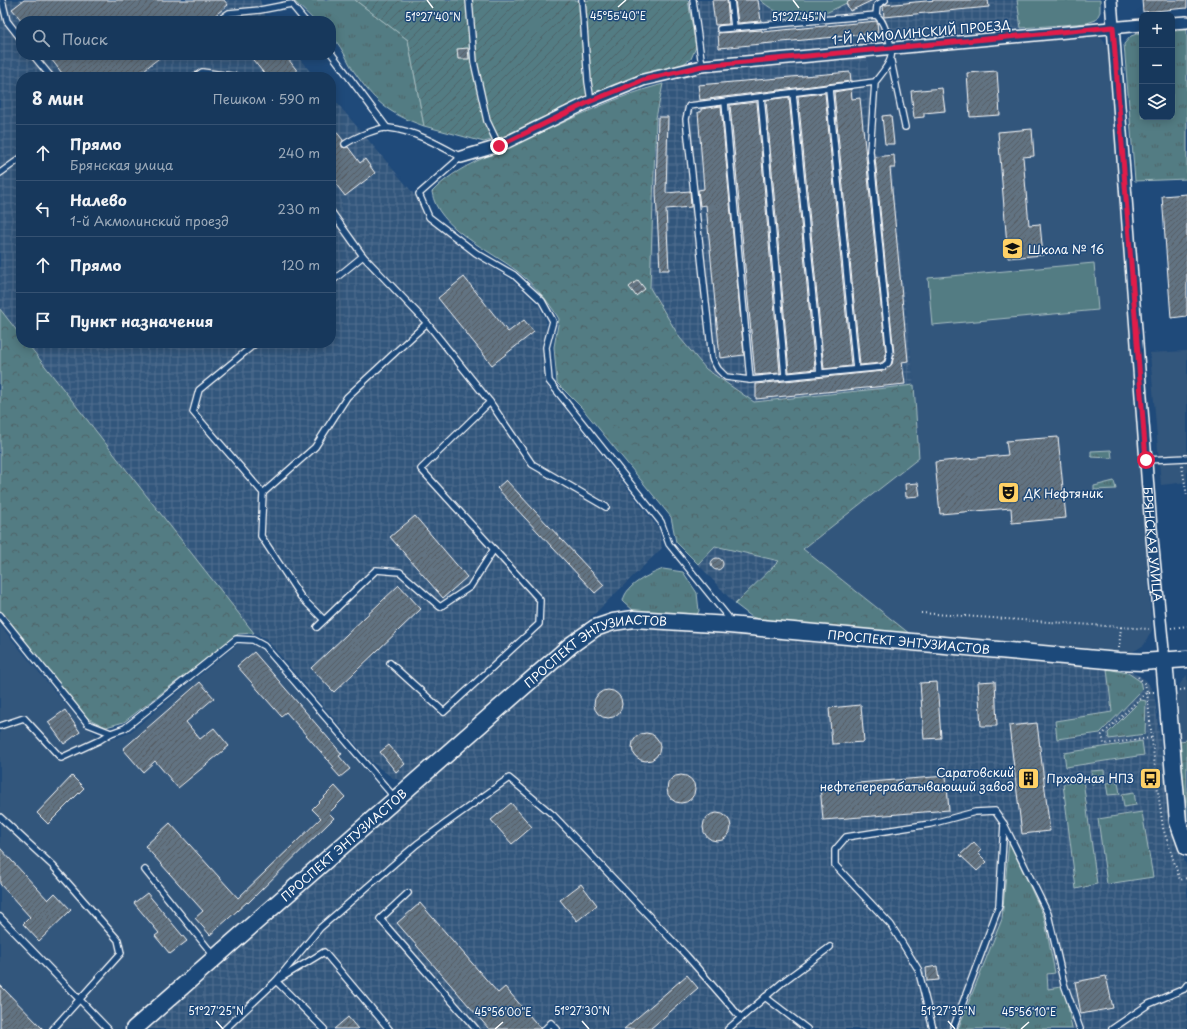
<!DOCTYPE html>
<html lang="ru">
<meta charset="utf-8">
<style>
body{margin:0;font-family:"Playpen Sans",sans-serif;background:#244365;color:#f1f3f6}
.controls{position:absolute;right:12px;top:12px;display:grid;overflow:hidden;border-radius:8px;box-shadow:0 2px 10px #0003}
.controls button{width:36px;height:36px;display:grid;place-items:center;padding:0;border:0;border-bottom:1px solid #365272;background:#17385c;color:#f1f3f6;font:20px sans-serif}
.stop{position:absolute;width:12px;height:12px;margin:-9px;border:3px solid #e11d48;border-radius:50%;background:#fff}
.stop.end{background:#e11d48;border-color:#fff;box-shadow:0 1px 4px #0008}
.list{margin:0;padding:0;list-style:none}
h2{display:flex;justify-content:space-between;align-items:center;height:52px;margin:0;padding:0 16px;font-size:17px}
h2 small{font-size:13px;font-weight:400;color:#9eacbb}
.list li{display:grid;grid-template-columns:26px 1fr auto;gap:12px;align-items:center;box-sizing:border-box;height:56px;padding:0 16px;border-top:1px solid #365272}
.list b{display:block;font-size:15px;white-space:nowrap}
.list p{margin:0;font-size:13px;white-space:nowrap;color:#9eacbb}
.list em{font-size:13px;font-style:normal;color:#9eacbb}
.icon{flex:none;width:22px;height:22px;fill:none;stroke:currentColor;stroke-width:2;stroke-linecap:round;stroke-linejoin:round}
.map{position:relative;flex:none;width:1187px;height:1029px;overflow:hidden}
.search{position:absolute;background:#17385c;box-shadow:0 2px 10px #0003;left:16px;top:16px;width:320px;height:44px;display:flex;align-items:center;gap:10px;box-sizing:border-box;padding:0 14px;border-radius:16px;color:#9eacbb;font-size:15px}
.panel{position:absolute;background:#17385c;box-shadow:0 2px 10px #0003;left:16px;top:72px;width:320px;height:276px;border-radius:16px}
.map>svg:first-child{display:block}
</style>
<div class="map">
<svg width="1187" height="1029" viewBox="0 0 1187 1029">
<defs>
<pattern id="industrial-grid" width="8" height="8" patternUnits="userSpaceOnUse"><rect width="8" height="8" fill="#33567c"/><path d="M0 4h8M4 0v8" fill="none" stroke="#526f90"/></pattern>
<pattern id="grass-tufts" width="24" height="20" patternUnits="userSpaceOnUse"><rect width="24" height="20" fill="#527c83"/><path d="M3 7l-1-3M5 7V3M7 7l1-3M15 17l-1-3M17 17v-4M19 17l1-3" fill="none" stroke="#4f6468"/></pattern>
<pattern id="forest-crowns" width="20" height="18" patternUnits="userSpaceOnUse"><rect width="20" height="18" fill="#527c83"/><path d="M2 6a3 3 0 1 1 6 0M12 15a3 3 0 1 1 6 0" fill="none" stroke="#4f6468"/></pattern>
<pattern id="garden-furrows" width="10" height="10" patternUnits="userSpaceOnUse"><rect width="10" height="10" fill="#527c83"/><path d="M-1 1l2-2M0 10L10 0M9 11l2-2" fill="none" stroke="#4f6468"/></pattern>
<pattern id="building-hatch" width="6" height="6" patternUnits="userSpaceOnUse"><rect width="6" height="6" fill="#627382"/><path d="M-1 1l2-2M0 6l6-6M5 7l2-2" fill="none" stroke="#555c62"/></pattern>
</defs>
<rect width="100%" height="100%" fill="#1f4a7a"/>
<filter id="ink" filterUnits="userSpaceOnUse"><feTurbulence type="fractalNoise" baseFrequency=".025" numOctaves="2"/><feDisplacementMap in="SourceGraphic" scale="8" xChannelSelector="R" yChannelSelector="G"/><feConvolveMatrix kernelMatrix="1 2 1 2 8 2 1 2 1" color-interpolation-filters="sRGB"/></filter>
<g filter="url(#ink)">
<g fill="#33567c">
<path d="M1097,35L1103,40L1108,48L1152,630L1144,645L1131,653L1115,654L910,634L803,549L919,458L914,385L892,171L895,153L874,154L867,56Z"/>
<path d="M1187,351V482L1161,485L1150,353Z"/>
<path d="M0,625L80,722L97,735L107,739L117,738L129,733L238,644H248L260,648L382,790L384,797L382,803L122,1029H0Z"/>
<path d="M1187,675V740L1180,741L1177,695L1180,684Z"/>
</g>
<g fill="url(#industrial-grid)">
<path d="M0,0H260L267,21H21V55H296L315,77H21V336L0,309Z"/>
<path d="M698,0H760L771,9L796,19H807L852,0H1017L1021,28L717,59L708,56L704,50Z"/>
<path d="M867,56L874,154L895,153L897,170L892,171L914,385L754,402L706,369L680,338L650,288L656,118L663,84L699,73Z"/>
<path d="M331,96L457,245L514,282L539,306L546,321L547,386L659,529L662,548L579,629L406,782L393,778L370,761L266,639L254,633L27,343H331Z"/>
<path d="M715,546L779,561L735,604L698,564Z"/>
<path d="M634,624L1127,669L1146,680L1154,693L1171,824L1187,868V1029H141L598,632Z"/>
</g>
<g fill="url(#grass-tufts)" stroke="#a8bec1">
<path d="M293,0H355L408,40L424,126C387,113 375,102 353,70C346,58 341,45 331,36V21H315Z"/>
<path d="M1187,30V179L1135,181L1124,44L1131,36L1142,32V117H1172V31Z"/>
<path d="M1111,450L1112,458L1091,457V451Z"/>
<path d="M1114,481L1116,489L1094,490V486Z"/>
<path d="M663,569L683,572L697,593L699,611L696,616L635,612L623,601C626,584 649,575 663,569Z"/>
<path d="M1107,669L1128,673L1140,681L1142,690L1100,733L1057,739L1055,721L1112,712Z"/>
<path d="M1141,700L1146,701L1145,734L1109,739L1108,733Z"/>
<path d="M1142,741L1144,755L1066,767L1064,753Z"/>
<path d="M1104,770L1105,782L1092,784L1091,771Z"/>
<path d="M1083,780L1097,884L1076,889L1063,784Z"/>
<path d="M1118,782L1120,794L1108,795L1106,783Z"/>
<path d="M1134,792L1136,805L1124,807L1122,794Z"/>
<path d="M1142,812L1153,877L1107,884L1098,819Z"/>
<path d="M1009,841L1044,917L1055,973L1047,974L1048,989L1061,987L1065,989L1072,1029H958L1002,919Z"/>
</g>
<g fill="url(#forest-crowns)" stroke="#a8bec1">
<path d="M663,84L656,118L650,288L680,338L706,369L754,402L914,385L919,458L803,549L910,634L768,622L752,617L735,604L779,561L715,546L698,564L676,542L671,517L582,408L557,383L554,347L559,319C548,300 534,285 517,271C490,250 437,228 432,192C457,165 495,154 527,139C572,119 616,96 663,84Z"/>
<path d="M0,309L21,336V343H27L254,633L238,634L124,722L106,727L87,718L0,612Z"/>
<path d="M1187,740V826L1180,741Z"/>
</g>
<path fill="url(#garden-furrows)" stroke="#a8bec1" d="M355,0H688L696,47L691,59L678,67L643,75L593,93L508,135L484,142L424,126L408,40Z"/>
<g fill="#527c83" stroke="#a8bec1">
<path d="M760,0H852C814,20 795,29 760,0Z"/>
<path d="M1017,0H1100V12L1096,20L1087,23L1021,28Z"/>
<path d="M1094,263L1098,310L932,325L928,278Z"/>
</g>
<g fill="url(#building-hatch)" stroke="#fff">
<path d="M24,0H224L228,5L208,21H22L12,9Z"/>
<path d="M712,0H727L729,24L715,25Z"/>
<path d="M735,0H758L761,21L738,23Z"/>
<path d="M852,0H873L850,11L846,3Z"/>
<path d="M936,0H988L989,7L884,17L883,6L885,5Z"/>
<path d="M1142,0H1187V8L1143,12Z"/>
<path d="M877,21L878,33L719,48L718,33L762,30V32Z"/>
<path d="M468,48L469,59H458L457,49Z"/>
<path d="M48,55H163L135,77H65Z"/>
<path d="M249,55H285L302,77H267Z"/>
<path d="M997,71L1000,115L970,117L967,73Z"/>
<path d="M850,72L851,81L700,100L698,85Z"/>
<path d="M942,88L945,111L924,113V117L914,118L911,91Z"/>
<path d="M851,89L852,99L860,98L886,355L884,361L881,363L860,365L834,92Z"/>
<path d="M825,93L851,366L824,369L798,96Z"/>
<path d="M789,97L815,369L789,372L766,100Z"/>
<path d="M757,102L780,373L755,375L730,105Z"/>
<path d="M721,106L744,355L720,358L706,205L700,206L698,190L704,189L698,112H701V109Z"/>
<path d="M891,115L894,144H885L882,116Z"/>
<path d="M658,117H668L666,193L690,191L691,207L666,209L669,270H660L656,192Z"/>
<path d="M331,125L343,140L342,147H348L360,163L365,159L375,173L345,196L335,183L337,181L331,173Z"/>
<path d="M1032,129L1034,156L1023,157L1029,225L1040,224L1043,255L1008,258L998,132Z"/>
<path d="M894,155L895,168H890L908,361L902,362L905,384L756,399V384L883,371L892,364L894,355L875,157Z"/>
<path d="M1187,194V316L1171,318L1162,196Z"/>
<path d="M464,277L508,332L524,320L534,332L492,365L438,298Z"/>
<path d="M638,280L645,289L636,296L629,287Z"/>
<path d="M1058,437L1066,518L1012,523L1011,508L940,514L935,462L1008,455L1006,441Z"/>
<path d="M506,480L604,585L595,593L497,488Z"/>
<path d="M918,483L920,496L906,497L905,484Z"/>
<path d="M415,516L467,577L443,598L390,537Z"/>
<circle cx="717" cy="564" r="6"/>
<path d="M399,585L421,609L334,692L311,668Z"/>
<path d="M254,652L342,754L339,756L350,769L340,777L332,768L334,767L286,712L281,716L237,666Z"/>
<path d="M995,681L997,726H981L978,682Z"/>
<path d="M200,682L214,698L186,722L200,739L214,728L229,746L178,788L155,761L143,772L123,749Z"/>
<path d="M937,682L941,738L924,739L920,683Z"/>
<circle cx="608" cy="704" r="14"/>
<path d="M861,705L864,742L832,744L829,708Z"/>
<path d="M65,710L80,732L64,744L48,722Z"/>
<path d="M1037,723L1050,831L1022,834L1009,726Z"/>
<circle cx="646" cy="747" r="14"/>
<path d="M389,745L405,764L396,772L380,752Z"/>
<circle cx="681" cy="789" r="14"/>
<path d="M72,776L84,788L48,824L37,813Z"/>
<path d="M946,776L949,810L823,820L820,786Z"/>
<path d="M335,786L345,797L329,813L334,818L248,903L247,902L210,935L195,918L203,911L145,846L170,823L238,898L321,818L312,809Z"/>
<path d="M511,803L532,827L512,844L491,820Z"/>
<circle cx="717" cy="827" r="14"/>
<path d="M974,842L981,850L978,853L987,862L977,871L960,855Z"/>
<path d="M0,848L48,900L55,893L71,910L39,941L23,924L30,917L0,884Z"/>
<path d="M581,884L597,905L577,921L560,900Z"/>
<path d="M147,893L187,941L170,954L155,936L159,933L134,903Z"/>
<path d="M420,903L498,993L505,987L541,1029H489L397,923Z"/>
<path d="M937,966L939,980L927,981L926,968Z"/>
<path d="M687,975L698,988L650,1029H624Z"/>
<path d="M1106,976L1113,1008L1081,1014L1075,982Z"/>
<path d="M0,985L43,1029H0Z"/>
<path d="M348,1017L358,1029H334Z"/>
</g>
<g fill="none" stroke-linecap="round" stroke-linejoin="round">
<defs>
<g id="lane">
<path d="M2,0L7,21L21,39"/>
<path d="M469,0L474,62L487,121L499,146"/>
<path d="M582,0L588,82L591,101"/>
<path d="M693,0L702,66"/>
<path d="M731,0L734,27"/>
<path d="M876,15L877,5L885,0"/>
<path d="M218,21L229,13L260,10L291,4L305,21"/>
<path d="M720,29L876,15C883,20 884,27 887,34C897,58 889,64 875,82L689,106L686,119L712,358L718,369L726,377L750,380L883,367L888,363L890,355L870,151L875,82"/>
<path d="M331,53L387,128"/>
<path d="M33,55L51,77"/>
<path d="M891,61L905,127"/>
<path d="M195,77L202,72L239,77"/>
<path d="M829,89L856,369"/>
<path d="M793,93L820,373"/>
<path d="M761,97L785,376"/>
<path d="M725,102L750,380"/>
<path d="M345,144C354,138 378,127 389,128C415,131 439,145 461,157L419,194L429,217L476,253L514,275L542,301L553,321L546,347L549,381L661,522L669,544L728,617L729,623"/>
<path d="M0,173L21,158"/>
<path d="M331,211L363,256L331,282"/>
<path d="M363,256L427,323"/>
<path d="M256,343L199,390L193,412L263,493L315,447L347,397L427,323L490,402L532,464L606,507"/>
<path d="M1146,460L1187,458"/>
<path d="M263,493L261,536L301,597L324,620"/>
<path d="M0,615L88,724L111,733L125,728L236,639L253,640L264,646L395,798"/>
<path d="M317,627L376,570L400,572L440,607L470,587L494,549"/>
<path d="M390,663L444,712L539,624L540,600L421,469L490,402"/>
<path d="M0,726L24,718L61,758L100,740L111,733"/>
<path d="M0,817L53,866L118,940L121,953L53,1029"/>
<path d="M145,870L214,956"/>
<path d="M408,893L380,919L476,1029"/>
<path d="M0,917L108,1029"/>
<path d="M765,997L807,1029"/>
<path d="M225,1029L276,981L324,952L389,1029"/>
<path d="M324,1029L276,981L320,928L417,844L509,778L553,815L686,955L741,1018"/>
<path d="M545,1029L551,1023L557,1029"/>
<path d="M728,1029L784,981L830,947"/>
<path d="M933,1029L918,969L891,925L835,865V850L846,837L930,824L975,812L995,811L1004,824L1048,914L1064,984L1080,1029"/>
<path d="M953,1029L999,906L1004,824"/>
<path d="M1112,1029L1149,1004L1184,989L1187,985"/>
</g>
<g id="street">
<path id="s1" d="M1111,0L1151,528L1164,660"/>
<path d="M1172,23L1187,22"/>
<path d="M461,157L499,146L591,101L643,80L702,66L1142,25"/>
</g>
<g id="secondary">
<path d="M1164,660L1178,822L1187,847"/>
<path id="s2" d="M134,1029L571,645L595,628L613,622L634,619L729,625L1118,661L1141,662L1187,659"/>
</g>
</defs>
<use href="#lane" stroke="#fff" stroke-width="8"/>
<use href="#street" stroke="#fff" stroke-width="14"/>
<use href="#secondary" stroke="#fff" stroke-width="19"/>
<g stroke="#fff" stroke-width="2" stroke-dasharray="1 3" stroke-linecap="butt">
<path d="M1182,466L1187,496"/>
<path d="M921,613L1149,629"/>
<path d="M1171,628L1187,626"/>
<path d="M1119,648L1121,627"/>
<path d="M1138,677L1145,684L1147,692L1102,735L1104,744L1151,738"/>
<path d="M1180,690L1187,689"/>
<path d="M1154,692H1147L1156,777L1163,828L1180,880L1187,878"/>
</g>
<use href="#lane" stroke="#1f4a7a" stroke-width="5.5"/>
<use href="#street" stroke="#1f4a7a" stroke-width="11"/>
<use href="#secondary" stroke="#1f4a7a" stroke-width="16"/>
</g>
</g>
<g fill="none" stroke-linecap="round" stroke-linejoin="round" filter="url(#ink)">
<path stroke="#e11d48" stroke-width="5" d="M499,146L591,101L643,80L702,66L1113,27L1146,460"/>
</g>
<path fill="none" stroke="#fff" stroke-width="1.5" d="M427,0L433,8M793,0L799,8M618,7L626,0M216,1021L223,1029M582,1021L589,1029M948,1021L955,1029M495,1029L503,1022M1021,1029L1029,1022"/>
<defs>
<symbol id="school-square" viewBox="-11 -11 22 22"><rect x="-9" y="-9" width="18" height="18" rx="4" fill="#ffd166" stroke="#1f4a7a"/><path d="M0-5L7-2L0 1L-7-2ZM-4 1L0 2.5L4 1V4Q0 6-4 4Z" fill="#111"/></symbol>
<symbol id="theatre-square" viewBox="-11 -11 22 22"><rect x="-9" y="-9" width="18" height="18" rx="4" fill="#ffd166" stroke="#1f4a7a"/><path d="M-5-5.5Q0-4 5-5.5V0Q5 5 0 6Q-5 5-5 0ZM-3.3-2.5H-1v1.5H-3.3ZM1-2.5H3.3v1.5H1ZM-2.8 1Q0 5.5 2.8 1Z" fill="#111"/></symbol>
<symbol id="bus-square" viewBox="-11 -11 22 22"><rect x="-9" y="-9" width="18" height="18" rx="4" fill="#ffd166" stroke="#1f4a7a"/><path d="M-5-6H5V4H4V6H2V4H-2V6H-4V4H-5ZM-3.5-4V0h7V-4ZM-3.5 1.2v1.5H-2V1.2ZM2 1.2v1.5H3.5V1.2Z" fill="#111"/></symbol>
<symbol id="building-square" viewBox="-11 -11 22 22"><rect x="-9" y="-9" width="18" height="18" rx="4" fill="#ffd166" stroke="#1f4a7a"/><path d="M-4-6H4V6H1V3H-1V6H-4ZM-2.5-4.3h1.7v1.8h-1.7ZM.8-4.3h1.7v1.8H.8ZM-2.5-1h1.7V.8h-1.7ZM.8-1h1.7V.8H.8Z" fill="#111"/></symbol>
</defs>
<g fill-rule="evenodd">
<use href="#school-square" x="1000" y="236" width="25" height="25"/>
<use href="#theatre-square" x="996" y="480" width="25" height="25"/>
<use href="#bus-square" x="1138" y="766" width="25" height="25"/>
<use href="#building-square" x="1016" y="766" width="25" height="25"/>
</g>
<g text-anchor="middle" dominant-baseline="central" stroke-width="3" stroke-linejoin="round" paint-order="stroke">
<g font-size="12" fill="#fff" stroke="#1f4a7a">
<text transform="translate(921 32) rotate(-5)">1-Й АКМОЛИНСКИЙ ПРОЕЗД</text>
<text stroke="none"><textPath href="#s1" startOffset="546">БРЯНСКАЯ УЛИЦА</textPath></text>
<text stroke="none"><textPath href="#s2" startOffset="927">ПРОСПЕКТ ЭНТУЗИАСТОВ</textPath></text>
<text stroke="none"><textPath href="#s2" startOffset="603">ПРОСПЕКТ ЭНТУЗИАСТОВ</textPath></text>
<text stroke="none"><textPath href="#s2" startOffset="279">ПРОСПЕКТ ЭНТУЗИАСТОВ</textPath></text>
</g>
<g font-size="12" fill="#fff" stroke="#1f4a7a" text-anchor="start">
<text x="1028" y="249">Школа № 16</text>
<text x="1024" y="493">ДК Нефтяник</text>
<text x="1014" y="772" text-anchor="end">Саратовский<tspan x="1014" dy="14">нефтеперерабатывающий завод</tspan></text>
<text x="1134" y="778" text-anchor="end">Прходная НПЗ</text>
</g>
</g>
<g font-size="10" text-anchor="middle" fill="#fff" stroke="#1f4a7a" stroke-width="3" stroke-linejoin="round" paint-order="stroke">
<text x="618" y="20">45°55'40"E</text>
<text x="433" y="21">51°27'40"N</text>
<text x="799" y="21">51°27'45"N</text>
<text x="216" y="1015">51°27'25"N</text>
<text x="582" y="1015">51°27'30"N</text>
<text x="948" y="1015">51°27'35"N</text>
<text x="503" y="1016">45°56'00"E</text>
<text x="1029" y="1016">45°56'10"E</text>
</g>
</svg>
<div class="controls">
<button>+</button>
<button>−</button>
<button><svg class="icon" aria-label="layers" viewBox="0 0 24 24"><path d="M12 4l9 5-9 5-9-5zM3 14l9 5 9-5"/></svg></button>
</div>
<div class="stop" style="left:1146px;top:460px"></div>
<div class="stop end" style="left:499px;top:146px"></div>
<div class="search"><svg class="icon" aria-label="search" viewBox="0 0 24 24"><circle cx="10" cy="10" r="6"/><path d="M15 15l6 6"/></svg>Поиск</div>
<section class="panel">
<h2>8 мин<small>Пешком · 590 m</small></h2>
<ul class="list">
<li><svg class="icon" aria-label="ahead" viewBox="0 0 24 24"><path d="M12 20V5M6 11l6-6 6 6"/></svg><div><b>Прямо</b><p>Брянская улица</p></div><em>240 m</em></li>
<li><svg class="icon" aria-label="left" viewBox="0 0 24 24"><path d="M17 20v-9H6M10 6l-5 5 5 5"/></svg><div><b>Налево</b><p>1-й Акмолинский проезд</p></div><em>230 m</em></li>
<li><svg class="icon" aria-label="ahead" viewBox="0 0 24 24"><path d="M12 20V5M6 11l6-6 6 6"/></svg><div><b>Прямо</b></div><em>120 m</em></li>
<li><svg class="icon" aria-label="arrive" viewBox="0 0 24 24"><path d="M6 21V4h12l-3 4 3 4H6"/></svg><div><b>Пункт назначения</b></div></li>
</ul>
</section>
</div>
